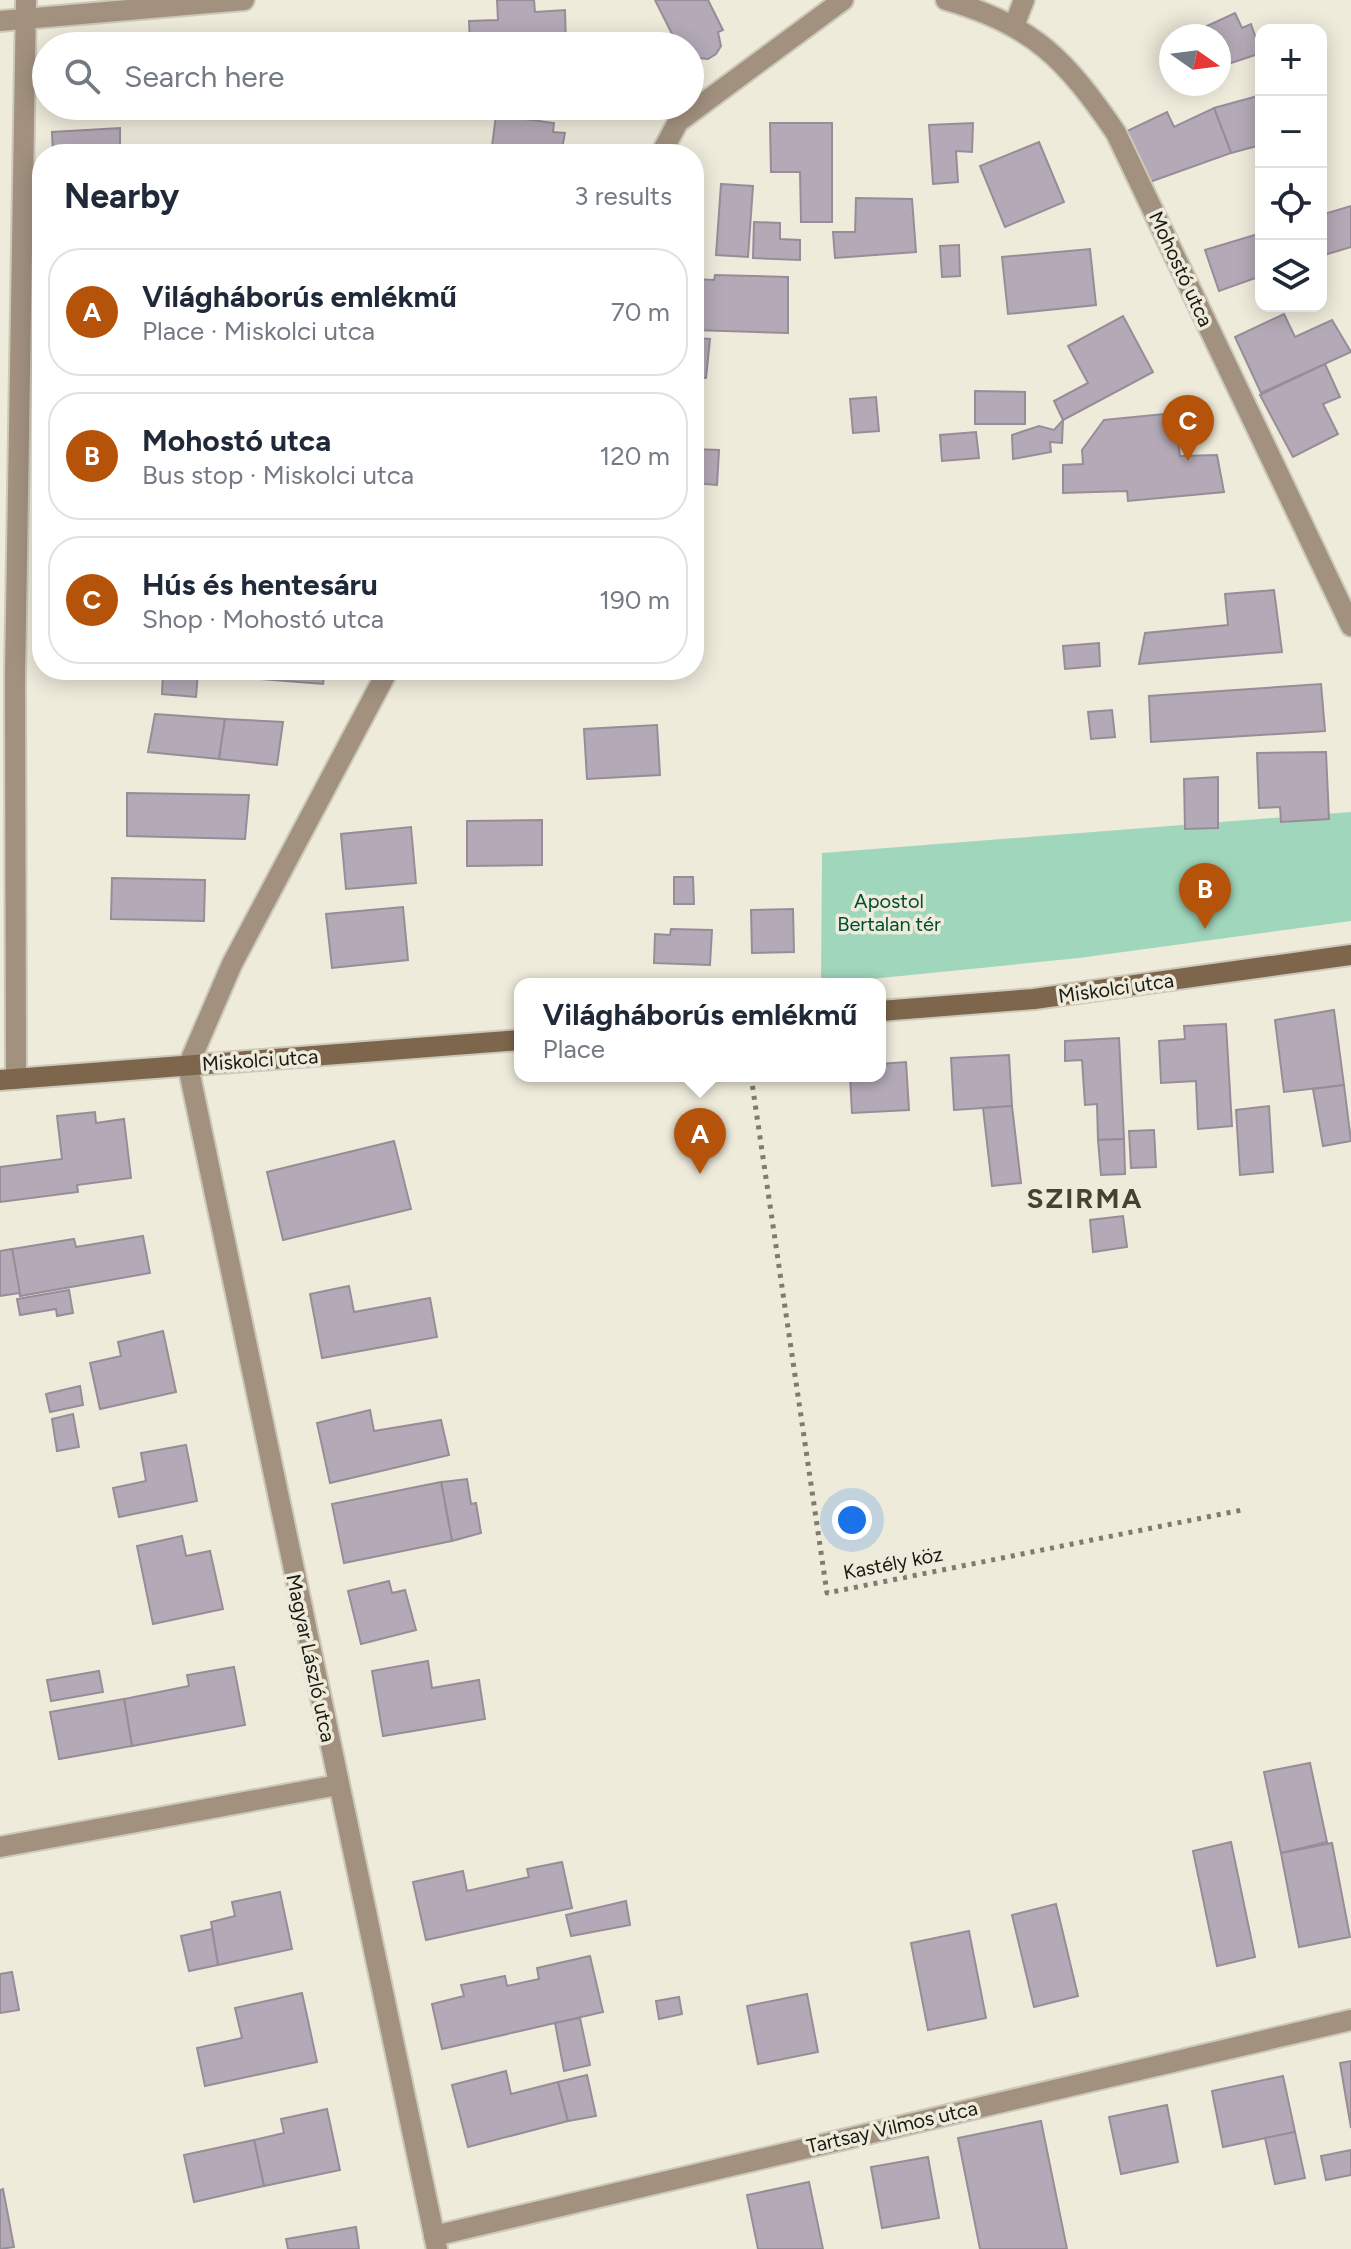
<!DOCTYPE html>
<meta charset="utf-8">
<style>
body{margin:0;font-family:Figtree,sans-serif;background:#f2f2f3;color:#1f2937}
.controls{position:absolute;right:24px;top:24px;display:grid;overflow:hidden;border-radius:16px;box-shadow:0 4px 20px #0003}
.controls button{width:72px;height:72px;display:grid;place-items:center;padding:0;border:0;border-bottom:2px solid #e0e1e3;background:#fff;color:#1f2937;font:40px sans-serif}
.compass{position:absolute;left:1159px;top:24px;width:72px;height:72px;border-radius:50%;background:#fff;box-shadow:0 4px 20px #0003;rotate:104deg}
.you{position:absolute;left:852px;top:1520px;width:28px;height:28px;margin:-20px;border:6px solid #fff;border-radius:50%;background:#1a73e8;box-shadow:0 0 0 12px #1a73e833}
.badge{display:grid;place-items:center;width:52px;height:52px;border-radius:50%;background:#b45309;color:#fff;font-size:26px;font-weight:700}
.pin{position:absolute;translate:-50% -66px;filter:drop-shadow(0 2px 4px #0008)}
.pin::after{content:'';position:absolute;top:42px;width:28px;height:24px;background:inherit;clip-path:polygon(0 0,100% 0,50% 100%)}
.popup{position:absolute;left:514px;top:978px;width:372px;height:104px;box-sizing:border-box;display:grid;place-content:center;border-radius:16px;background:#fff;filter:drop-shadow(0 2px 6px #0005);font-size:26px;white-space:nowrap;color:#747a83}
.popup b{font-size:30px;color:#1f2937}
.popup::after{content:'';position:absolute;left:50%;top:100%;margin-left:-16px;border:16px solid transparent;border-top-color:#fff}
.list{margin:0;padding:0;list-style:none}
h2{display:flex;justify-content:space-between;align-items:center;height:104px;margin:0;padding:0 32px;font-size:34px}
h2 small{font-size:26px;font-weight:400;color:#747a83}
.list li{display:grid;grid-template-columns:52px 1fr auto;gap:24px;align-items:center;box-sizing:border-box;height:128px;margin:0 16px 16px;padding:0 16px;border:2px solid #e0e1e3;border-radius:32px}
.list b{display:block;font-size:30px;white-space:nowrap}
.list p{margin:0;font-size:26px;white-space:nowrap;color:#747a83}
.list em{font-size:26px;font-style:normal;color:#747a83}
.icon{flex:none;width:44px;height:44px;fill:none;stroke:currentColor;stroke-width:2;stroke-linecap:round;stroke-linejoin:round}
.map{position:relative;flex:none;width:1351px;height:2249px;overflow:hidden}
.search{position:absolute;background:#fff;box-shadow:0 4px 20px #0003;left:32px;top:32px;width:672px;height:88px;display:flex;align-items:center;gap:20px;box-sizing:border-box;padding:0 28px;border-radius:44px;color:#747a83;font-size:30px}
.panel{position:absolute;background:#fff;box-shadow:0 4px 20px #0003;left:32px;top:144px;width:672px;height:536px;border-radius:32px}
.map>svg:first-child{display:block}
</style>
<div class="map">
<svg width="1351" height="2249" viewBox="0 0 1351 2249">
<rect width="100%" height="100%" fill="#eeebdb"/>
<path fill="#a0d6bb" d="M1351,812V921L1079,958L821,984L822,853Z"/>
<g fill="#b4a9b6" stroke="#978d99" stroke-width="2">
<path d="M497,0H534L535,12L565,10L566,46H470L469,21L498,20Z"/>
<path d="M655,0H708L723,30L718,32L721,46L716,54L708,59L697,58L690,53V46H678Z"/>
<path d="M1235,13L1242,28L1251,24L1261,53L1228,64L1225,56L1219,58V36H1206L1211,33L1207,26Z"/>
<path d="M460,33L461,46H428V35Z"/>
<path d="M1261,95V145L1231,153L1214,108Z"/>
<path d="M1214,108L1231,153L1147,183L1123,133L1167,112L1174,127Z"/>
<path d="M496,115L554,123L553,132L565,133L561,154H491Z"/>
<path d="M770,123H832V222H801L800,172H771Z"/>
<path d="M973,123L972,152L956,151L958,182L933,184L929,125Z"/>
<path d="M120,128V154H53L52,132Z"/>
<path d="M1039,142L1064,202L1005,227L980,166Z"/>
<path d="M721,184L753,186L748,257L716,255Z"/>
<path d="M856,198L912,199L916,252L835,258L833,232H855Z"/>
<path d="M1351,206V247L1321,256V215Z"/>
<path d="M754,222L780,223V239L800,240V260L753,258Z"/>
<path d="M1261,233V276L1219,291L1205,250Z"/>
<path d="M959,245L960,276L942,277L940,246Z"/>
<path d="M1090,249L1096,305L1008,314L1002,257Z"/>
<path d="M715,275L788,277V333L694,330V279L714,280Z"/>
<path d="M1284,314L1295,337L1332,320L1351,352L1261,393L1235,337Z"/>
<path d="M1123,316L1153,372L1063,420L1054,401L1088,383L1068,346Z"/>
<path d="M694,338L710,339L706,378L694,377Z"/>
<path d="M1325,364L1340,397L1323,404L1338,434L1293,457L1260,395Z"/>
<path d="M975,391L1025,392V424H975Z"/>
<path d="M876,397L879,431L853,433L850,399Z"/>
<path d="M1174,413L1180,456L1217,455L1224,492L1128,501L1127,491L1063,493V465L1083,464L1082,450L1104,420Z"/>
<path d="M1063,420L1062,443L1050,442L1051,452L1013,459L1012,435L1039,426L1054,430Z"/>
<path d="M976,432L979,458L942,461L940,435Z"/>
<path d="M694,449L719,450L717,485L694,483Z"/>
<path d="M1274,590L1282,652L1139,664L1145,633L1228,625L1225,594Z"/>
<path d="M1099,643L1100,666L1065,669L1063,646Z"/>
<path d="M163,670L198,673L196,697L162,694Z"/>
<path d="M208,670H325L323,684L208,675Z"/>
<path d="M1321,684L1325,731L1151,742L1149,696Z"/>
<path d="M1112,710L1115,737L1091,739L1088,712Z"/>
<path d="M155,714L225,719L219,759L148,752Z"/>
<path d="M225,719L283,722L277,765L219,759Z"/>
<path d="M657,725L660,775L587,779L584,729Z"/>
<path d="M1326,752L1329,819L1281,822L1280,807L1259,808L1257,753Z"/>
<path d="M1218,777V828L1185,829L1184,779Z"/>
<path d="M127,793L249,795L245,839L127,836Z"/>
<path d="M542,820V865L467,866V821Z"/>
<path d="M411,827L416,883L346,889L341,834Z"/>
<path d="M674,877H693L694,904H674Z"/>
<path d="M112,878L205,880L204,921L111,919Z"/>
<path d="M403,907L408,960L332,968L326,914Z"/>
<path d="M793,909L794,952L752,953L751,910Z"/>
<path d="M671,929L712,930L710,965L654,963L655,934L670,935Z"/>
<path d="M1334,1010L1344,1085L1284,1092L1275,1020Z"/>
<path d="M1226,1024L1232,1126L1198,1129L1196,1081L1161,1083L1159,1041L1185,1039L1184,1026Z"/>
<path d="M1119,1038L1124,1139L1098,1140L1097,1104L1085,1105L1082,1060L1065,1061V1041Z"/>
<path d="M1009,1055L1012,1106L954,1110L951,1058Z"/>
<path d="M906,1062L909,1110L852,1113L850,1076H880V1064Z"/>
<path d="M1344,1085L1351,1141L1323,1146L1313,1089Z"/>
<path d="M1012,1106L1021,1183L992,1186L983,1108Z"/>
<path d="M1269,1106L1273,1172L1240,1175L1236,1110Z"/>
<path d="M95,1112L96,1123L124,1119L131,1178L77,1185L78,1192L0,1202V1167L62,1159L57,1116Z"/>
<path d="M1154,1130L1156,1167L1131,1168L1129,1131Z"/>
<path d="M1124,1139L1125,1174L1101,1175L1098,1140Z"/>
<path d="M394,1141L411,1209L283,1240L267,1172Z"/>
<path d="M1123,1216L1127,1247L1093,1252L1090,1220Z"/>
<path d="M143,1236L150,1273L20,1296L12,1249L74,1239L76,1247Z"/>
<path d="M12,1249L20,1293L0,1296V1251Z"/>
<path d="M349,1286L354,1312L430,1298L437,1337L322,1358L310,1294Z"/>
<path d="M69,1290L73,1313L57,1316L56,1309L20,1315L17,1299Z"/>
<path d="M163,1331L176,1392L100,1409L90,1363L121,1356L118,1342Z"/>
<path d="M80,1386L83,1405L50,1412L46,1394Z"/>
<path d="M370,1410L374,1431L441,1420L449,1455L330,1483L317,1423Z"/>
<path d="M73,1414L79,1447L57,1451L52,1419Z"/>
<path d="M186,1445L197,1501L119,1517L113,1488L146,1481L141,1453Z"/>
<path d="M467,1479L471,1504L476,1503L481,1533L452,1541L441,1482Z"/>
<path d="M441,1482L452,1541L344,1563L332,1504Z"/>
<path d="M182,1536L186,1556L210,1551L223,1609L153,1624L137,1546Z"/>
<path d="M389,1581L392,1593L405,1590L416,1630L361,1644L348,1591Z"/>
<path d="M428,1661L432,1688L479,1680L485,1719L383,1736L372,1671Z"/>
<path d="M234,1667L245,1725L132,1746L124,1699L189,1686L187,1675Z"/>
<path d="M99,1671L103,1692L51,1701L47,1680Z"/>
<path d="M124,1699L132,1746L59,1759L50,1712Z"/>
<path d="M1310,1763L1327,1842L1281,1853L1264,1772Z"/>
<path d="M1231,1842L1255,1957L1217,1966L1193,1851Z"/>
<path d="M1332,1843L1350,1937L1299,1947L1281,1853Z"/>
<path d="M562,1862L572,1908L426,1940L413,1882L463,1871L467,1891L529,1877L527,1869Z"/>
<path d="M280,1892L292,1949L218,1965L211,1922L235,1916L232,1902Z"/>
<path d="M626,1901L630,1925L571,1936L566,1915Z"/>
<path d="M1056,1904L1078,1996L1034,2007L1012,1915Z"/>
<path d="M212,1929L218,1965L189,1971L181,1936Z"/>
<path d="M969,1931L986,2018L928,2030L911,1943Z"/>
<path d="M590,1956L603,2012L442,2049L432,2004L464,1996L461,1985L505,1976L507,1986L539,1979L537,1968Z"/>
<path d="M12,1972L19,2010L0,2013V1974Z"/>
<path d="M302,1993L317,2062L205,2086L197,2048L242,2038L235,2008Z"/>
<path d="M807,1994L818,2052L758,2064L747,2006Z"/>
<path d="M679,1997L682,2014L659,2019L656,2001Z"/>
<path d="M580,2018L590,2065L564,2071L555,2023Z"/>
<path d="M1351,2061V2128L1340,2063Z"/>
<path d="M506,2071L511,2094L558,2082L568,2121L468,2147L452,2085Z"/>
<path d="M587,2075L596,2116L568,2121L558,2082Z"/>
<path d="M1283,2076L1295,2132L1223,2147L1212,2091Z"/>
<path d="M1167,2105L1178,2162L1121,2174L1109,2117Z"/>
<path d="M327,2109L340,2170L264,2186L254,2140L284,2133L281,2119Z"/>
<path d="M1041,2121L1067,2249H980L958,2138Z"/>
<path d="M1295,2132L1305,2178L1275,2184L1265,2138Z"/>
<path d="M254,2140L264,2186L194,2202L184,2155Z"/>
<path d="M1351,2150V2175L1326,2180L1321,2156Z"/>
<path d="M928,2157L939,2218L882,2228L871,2167Z"/>
<path d="M809,2182L823,2249H758L747,2195Z"/>
<path d="M3,2189L14,2247L0,2249V2190Z"/>
<path d="M356,2227L359,2249H288L286,2239Z"/>
</g>
<g fill="none" stroke-linecap="round" stroke-linejoin="round">
<defs>
<g id="minor">
<path d="M946,0C1034,25 1066,60 1116,133L1351,626"/>
<path d="M0,21L244,0"/>
<path d="M1014,26L1024,0"/>
<path d="M661,154L678,122L843,0"/>
<path d="M388,670L232,964L188,1066L437,2249"/>
<path d="M16,1079L15,676L26,0"/>
<path d="M0,1847L338,1785"/>
<path d="M434,2236L1351,2020"/>
</g>
<g id="secondary">
<path d="M880,1011L1034,999L1351,955"/>
<path d="M0,1080L520,1040"/>
</g>
</defs>
<use href="#minor" stroke="#ccc9bb" stroke-width="24"/>
<use href="#secondary" stroke="#ccc9bb" stroke-width="24"/>
<path stroke="#7e7c71" stroke-width="5" stroke-dasharray="4 6" stroke-linecap="butt" d="M751,1076L827,1593L1242,1510"/>
<use href="#minor" stroke="#a2917f" stroke-width="20"/>
<use href="#secondary" stroke="#7e664d" stroke-width="20"/>
</g>
<g text-anchor="middle" dominant-baseline="central" stroke-width="7" stroke-linejoin="round" paint-order="stroke">
<g font-size="20" fill="#191812" stroke="#eeebdb">
<text transform="translate(1181 269) rotate(65)">Mohostó utca</text>
<text transform="translate(1116 988) rotate(-8)">Miskolci utca</text>
<text transform="translate(260 1060) rotate(-4)">Miskolci utca</text>
<text transform="translate(893 1563) rotate(-11)">Kastély köz</text>
<text transform="translate(311 1658) rotate(78)">Magyar László utca</text>
<text transform="translate(892 2127) rotate(-13)">Tartsay Vilmos utca</text>
</g>
<g font-size="20" fill="#004d33" stroke="#eeebdb">
<text x="889" y="901">Apostol<tspan x="889" dy="23">Bertalan tér</tspan></text>
</g>
<g font-size="28" font-weight="bold" letter-spacing="2" fill="#444234" stroke="#eeebdb">
<text x="1085" y="1198">SZIRMA</text>
</g>
</g>
</svg>
<div class="controls">
<button>+</button>
<button>−</button>
<button><svg class="icon" aria-label="locate" viewBox="0 0 24 24"><circle cx="12" cy="12" r="6"/><path d="M12 2v4M12 18v4M2 12h4M18 12h4"/></svg></button>
<button><svg class="icon" aria-label="layers" viewBox="0 0 24 24"><path d="M12 4l9 5-9 5-9-5zM3 14l9 5 9-5"/></svg></button>
</div>
<svg class="compass" viewBox="-18 -18 36 36"><path d="M0-13l5 13h-10z" fill="#e53935"/><path d="M0 13l5-13h-10z" fill="#747a83"/></svg>
<div class="you"></div>
<div class="pin badge" style="left:700px;top:1174px">A</div>
<div class="popup"><b>Világháborús emlékmű</b>Place</div>
<div class="pin badge" style="left:1205px;top:929px">B</div>
<div class="pin badge" style="left:1188px;top:461px">C</div>
<div class="search"><svg class="icon" aria-label="search" viewBox="0 0 24 24"><circle cx="10" cy="10" r="6"/><path d="M15 15l6 6"/></svg>Search here</div>
<section class="panel">
<h2>Nearby<small>3 results</small></h2>
<ul class="list">
<li><span class="badge">A</span><div><b>Világháborús emlékmű</b><p>Place · Miskolci utca</p></div><em>70 m</em></li>
<li><span class="badge">B</span><div><b>Mohostó utca</b><p>Bus stop · Miskolci utca</p></div><em>120 m</em></li>
<li><span class="badge">C</span><div><b>Hús és hentesáru</b><p>Shop · Mohostó utca</p></div><em>190 m</em></li>
</ul>
</section>
</div>
